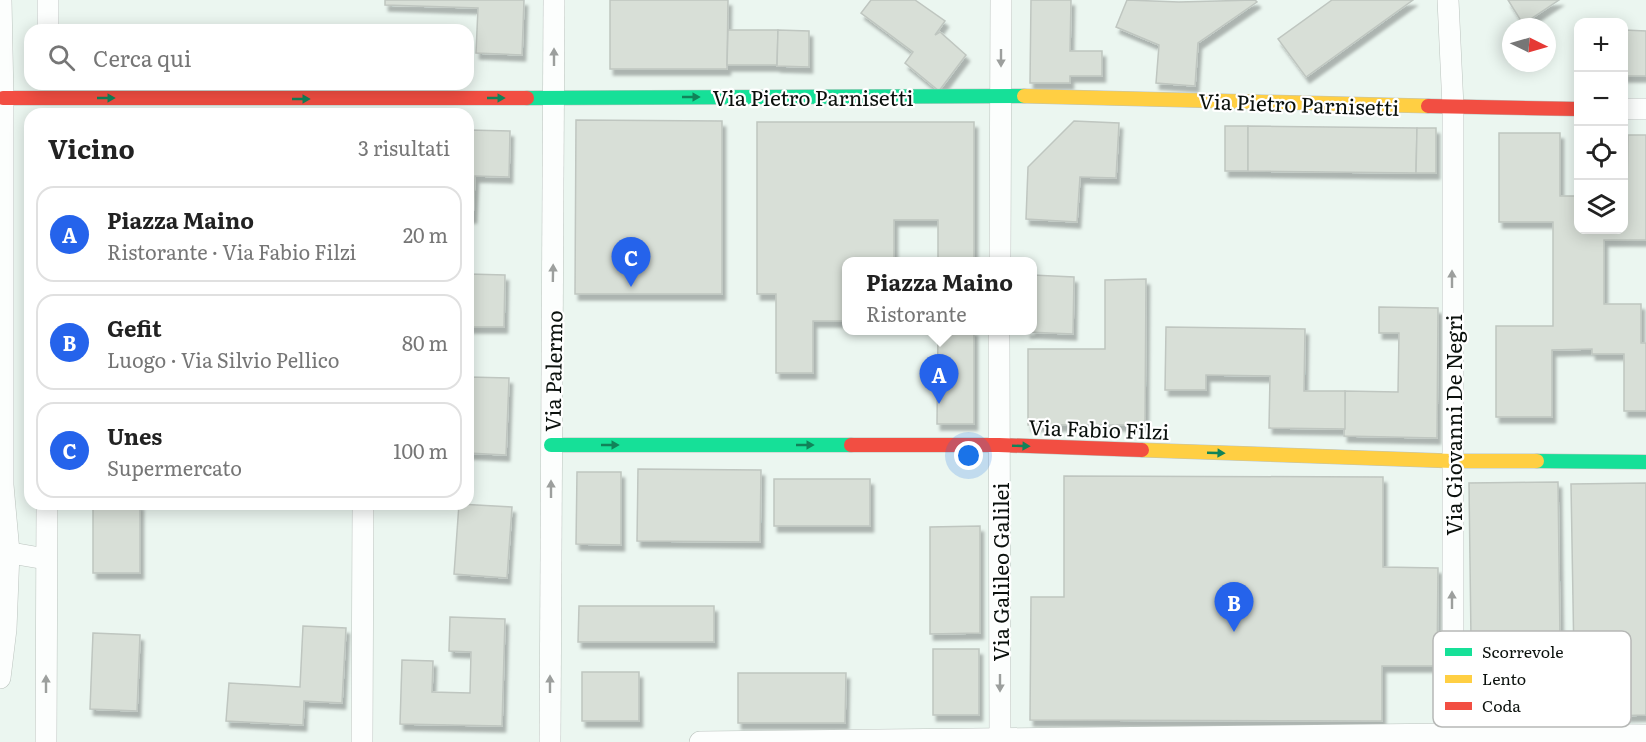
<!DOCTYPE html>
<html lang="it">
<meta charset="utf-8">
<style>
body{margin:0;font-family:Literata,serif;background:#f6f6f6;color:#222}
.controls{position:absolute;right:18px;top:18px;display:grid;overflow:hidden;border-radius:12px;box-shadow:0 3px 15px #0003}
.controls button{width:54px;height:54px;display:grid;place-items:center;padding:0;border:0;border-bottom:2px solid #e0e0e0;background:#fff;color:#222;font:30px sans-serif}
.compass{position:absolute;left:1502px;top:18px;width:54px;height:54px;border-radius:50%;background:#fff;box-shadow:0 3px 15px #0003;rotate:95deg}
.you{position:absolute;left:969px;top:456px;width:21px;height:21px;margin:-15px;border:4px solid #fff;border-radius:50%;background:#1a73e8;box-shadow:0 0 0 9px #1a73e833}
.badge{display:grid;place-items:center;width:39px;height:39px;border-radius:50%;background:#2563eb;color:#fff;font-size:20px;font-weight:700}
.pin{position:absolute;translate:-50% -50px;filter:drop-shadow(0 2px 3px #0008)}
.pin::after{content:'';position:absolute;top:32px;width:21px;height:18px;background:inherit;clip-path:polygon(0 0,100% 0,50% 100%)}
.popup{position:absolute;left:842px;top:257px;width:195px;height:78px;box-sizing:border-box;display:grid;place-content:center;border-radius:12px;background:#fff;filter:drop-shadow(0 2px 4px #0005);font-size:20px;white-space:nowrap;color:#767676}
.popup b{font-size:22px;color:#222}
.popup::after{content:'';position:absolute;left:50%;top:100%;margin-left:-12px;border:12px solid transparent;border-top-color:#fff}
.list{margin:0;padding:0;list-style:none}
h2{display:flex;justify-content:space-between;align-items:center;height:78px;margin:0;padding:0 24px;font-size:26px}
h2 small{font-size:20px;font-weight:400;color:#767676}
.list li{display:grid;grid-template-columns:39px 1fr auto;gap:18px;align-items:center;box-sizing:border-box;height:96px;margin:0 12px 12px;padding:0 12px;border:2px solid #e0e0e0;border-radius:18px}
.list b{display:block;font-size:22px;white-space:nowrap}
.list p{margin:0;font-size:20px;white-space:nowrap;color:#767676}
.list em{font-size:20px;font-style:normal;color:#767676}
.icon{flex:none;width:33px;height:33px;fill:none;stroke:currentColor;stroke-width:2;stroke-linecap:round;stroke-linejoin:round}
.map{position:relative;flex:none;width:1646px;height:742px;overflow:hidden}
.search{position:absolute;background:#fff;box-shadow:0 3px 15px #0003;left:24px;top:24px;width:450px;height:66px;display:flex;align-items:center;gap:15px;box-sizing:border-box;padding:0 21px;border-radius:18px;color:#767676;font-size:22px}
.panel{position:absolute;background:#fff;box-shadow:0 3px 15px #0003;left:24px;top:108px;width:450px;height:402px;border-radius:18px}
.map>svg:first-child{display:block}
</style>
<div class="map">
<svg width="1646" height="742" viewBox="0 0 1646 742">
<defs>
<filter id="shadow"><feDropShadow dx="3.5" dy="6" stdDeviation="1.5" flood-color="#0004"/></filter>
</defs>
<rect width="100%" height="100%" fill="#ebf6f0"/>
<g fill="#d8dfd7" stroke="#bfc6c0" stroke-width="1.5" filter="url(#shadow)">
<path d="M385,0H524L522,55L476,53L478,8L385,5Z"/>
<path d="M610,0H728L727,69H610Z"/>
<path d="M871,0H915L945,21L935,35L940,32L966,55L939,91L905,63L913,52L861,13Z"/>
<path d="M1031,0H1071L1070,51H1102V76H1070V83H1030Z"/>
<path d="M1127,0L1179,2L1255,0L1257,2L1198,43L1195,86L1156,83L1159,45L1116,27Z"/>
<path d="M1332,0H1413L1306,77L1278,39Z"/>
<path d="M1508,0H1559L1523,24Z"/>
<path d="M728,30H778L777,65H727Z"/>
<path d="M778,30L809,31V67L777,66Z"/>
<path d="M1624,30L1646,31V76H1624Z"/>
<path d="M576,120L722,121V294H575Z"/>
<path d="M1074,121L1119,123L1116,178L1080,177L1077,222L1026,219L1028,167Z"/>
<path d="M757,122H974V262H938V220H894V262H846V321H813V373H776V294H757Z"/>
<rect x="1225" y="126" width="23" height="45"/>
<path d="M1248,126L1417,128L1416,173L1248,171Z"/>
<path d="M1417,128H1436V173H1416Z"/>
<path d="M468,130L510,131L509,177L475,176L473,217H468Z"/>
<path d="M1499,133H1560V196H1578V230H1624V199H1627L1628,135H1646V240H1604V304H1641V343H1646V411H1624V354H1592V349L1552,350V417H1496V326H1553V222H1499Z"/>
<path d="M468,274L505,275L504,327H468Z"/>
<path d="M1032,275L1074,277L1073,334L1027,332V330H1032Z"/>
<path d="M1146,279L1145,425H1028V349H1105V280Z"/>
<path d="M1379,307L1438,308L1437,438L1344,436L1345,391L1398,392L1399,333H1379Z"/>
<path d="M1166,327L1305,329L1304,391H1345V429L1269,428L1270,376L1206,375V390H1165Z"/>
<path d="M938,330H974V424H937Z"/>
<path d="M468,377L509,378L506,455L468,453Z"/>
<path d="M638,469L761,470L760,542L637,541Z"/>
<path d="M577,472H621V545L576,544Z"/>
<path d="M1064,476L1383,477V567L1438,568L1437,666H1382V721L1030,720L1031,597H1064Z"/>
<rect x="774" y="479" width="96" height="47"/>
<path d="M1558,482L1561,717L1472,718L1469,483Z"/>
<path d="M1646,483V715L1575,717L1571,484Z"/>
<rect x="93" y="504" width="47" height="69"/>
<path d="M459,504L512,507L507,578L454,574Z"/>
<path d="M980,526V633L930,634V527Z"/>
<path d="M579,606H714V642H578Z"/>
<path d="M450,617L505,619L502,726L400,724L402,660L433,661L432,692L470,693L471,652L449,651Z"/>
<path d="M303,626L346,628L342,703L304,701L303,725L226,721L229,683L300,687Z"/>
<path d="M93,633L140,635L137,711L90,709Z"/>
<rect x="933" y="649" width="46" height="66"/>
<rect x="582" y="672" width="57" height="49"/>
<path d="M738,673H846L845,723H738Z"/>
</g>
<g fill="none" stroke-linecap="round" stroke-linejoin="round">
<defs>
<g id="street">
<path d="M48,0V30"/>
<path d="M1448,0L1453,107V742"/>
<path d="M1624,109H1646"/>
<path d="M1000,262L1001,0"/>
<path d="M999,330L1000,742"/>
<path d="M0,551L46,559"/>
<path d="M0,678L6,629L9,552L3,485V98L1,0"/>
<path d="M46,742L47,504"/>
<path d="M362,742L363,504"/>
<path d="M550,742L554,0"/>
<path d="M700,742L1453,734L1646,735"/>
</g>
<g id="fast">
<path d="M527,98L1024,96"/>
<path d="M551,445H851"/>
<path d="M1537,461L1646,462"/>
</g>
<g id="slow">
<path d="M1024,96L1428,106"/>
<path d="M1142,450L1452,461H1537"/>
</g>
<g id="jam">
<path d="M3,98H527"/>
<path d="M1428,106L1578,109"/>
<path d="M851,445H999L1142,450"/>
</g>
</defs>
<use href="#street" stroke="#bbc3be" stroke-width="22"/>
<use href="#fast" stroke="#bbc3be" stroke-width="15"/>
<use href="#slow" stroke="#bbc3be" stroke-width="15"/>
<use href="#jam" stroke="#bbc3be" stroke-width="15"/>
<use href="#street" stroke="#fcfefd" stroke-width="21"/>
<use href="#fast" stroke="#16e098" stroke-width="14"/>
<use href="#slow" stroke="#ffcf43" stroke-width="14"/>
<use href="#jam" stroke="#f24e42" stroke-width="14"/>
</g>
<defs><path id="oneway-solid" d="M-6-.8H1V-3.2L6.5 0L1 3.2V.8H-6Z" transform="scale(1.5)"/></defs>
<g fill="#9c9f9d">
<use href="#oneway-solid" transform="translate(554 57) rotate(-90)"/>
<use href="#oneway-solid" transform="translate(1001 58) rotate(90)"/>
<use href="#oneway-solid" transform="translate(553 273) rotate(-89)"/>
<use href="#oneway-solid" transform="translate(1452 279) rotate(-90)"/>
<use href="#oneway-solid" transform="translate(551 489) rotate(-90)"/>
<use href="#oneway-solid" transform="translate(1452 600) rotate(-90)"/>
<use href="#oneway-solid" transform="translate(1000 683) rotate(90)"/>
<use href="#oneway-solid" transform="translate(46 684) rotate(-90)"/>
<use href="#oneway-solid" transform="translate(550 684) rotate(-90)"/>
</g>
<g fill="#118359">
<use href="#oneway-solid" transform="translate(691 97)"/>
<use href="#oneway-solid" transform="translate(106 98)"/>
<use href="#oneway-solid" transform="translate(496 98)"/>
<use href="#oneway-solid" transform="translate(301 99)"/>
<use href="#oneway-solid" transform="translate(610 445)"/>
<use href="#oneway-solid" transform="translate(805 445)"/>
<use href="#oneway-solid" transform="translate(1021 446) rotate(2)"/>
<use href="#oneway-solid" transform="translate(1216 453) rotate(2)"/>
</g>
<g text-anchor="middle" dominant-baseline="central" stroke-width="4.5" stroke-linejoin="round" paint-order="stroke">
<g font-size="21" fill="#0b110d" stroke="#fff">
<text x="813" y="96">Via Pietro Parnisetti</text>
<text transform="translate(1299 103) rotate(2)">Via Pietro Parnisetti</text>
<text transform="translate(552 371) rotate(-89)">Via Palermo</text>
<text transform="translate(1452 425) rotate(-90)">Via Giovanni De Negri</text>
<text transform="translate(1099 428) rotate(2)">Via Fabio Filzi</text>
<text transform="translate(999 572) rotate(-90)">Via Galileo Galilei</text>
</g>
</g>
<rect x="1433" y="631" width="198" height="96" rx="9" fill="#fff" stroke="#b6b8b6" stroke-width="1.5"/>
<rect x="1445" y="648" width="27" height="8" fill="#16e098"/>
<rect x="1445" y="675" width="27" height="8" fill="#ffcf43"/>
<rect x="1445" y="702" width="27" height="8" fill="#f24e42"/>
<g font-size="16" fill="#0b110d">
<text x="1482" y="658">Scorrevole</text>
<text x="1482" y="685">Lento</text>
<text x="1482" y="712">Coda</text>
</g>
</svg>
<div class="controls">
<button>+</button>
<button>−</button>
<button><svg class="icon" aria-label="locate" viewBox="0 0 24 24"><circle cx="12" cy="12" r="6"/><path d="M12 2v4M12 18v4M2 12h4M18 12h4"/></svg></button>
<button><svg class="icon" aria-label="layers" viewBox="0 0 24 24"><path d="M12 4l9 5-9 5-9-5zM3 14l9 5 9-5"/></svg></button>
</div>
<svg class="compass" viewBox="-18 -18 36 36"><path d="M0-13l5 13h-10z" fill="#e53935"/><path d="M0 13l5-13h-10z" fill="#767676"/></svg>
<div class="you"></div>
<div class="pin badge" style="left:939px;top:404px">A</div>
<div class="popup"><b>Piazza Maino</b>Ristorante</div>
<div class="pin badge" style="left:1234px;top:632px">B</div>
<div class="pin badge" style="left:631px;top:287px">C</div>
<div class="search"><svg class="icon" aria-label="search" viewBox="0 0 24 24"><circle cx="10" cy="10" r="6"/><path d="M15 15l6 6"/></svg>Cerca qui</div>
<section class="panel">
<h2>Vicino<small>3 risultati</small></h2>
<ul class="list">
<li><span class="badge">A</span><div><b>Piazza Maino</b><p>Ristorante · Via Fabio Filzi</p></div><em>20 m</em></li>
<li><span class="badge">B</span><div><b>Gefit</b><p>Luogo · Via Silvio Pellico</p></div><em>80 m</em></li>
<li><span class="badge">C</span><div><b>Unes</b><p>Supermercato</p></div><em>100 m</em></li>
</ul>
</section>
</div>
